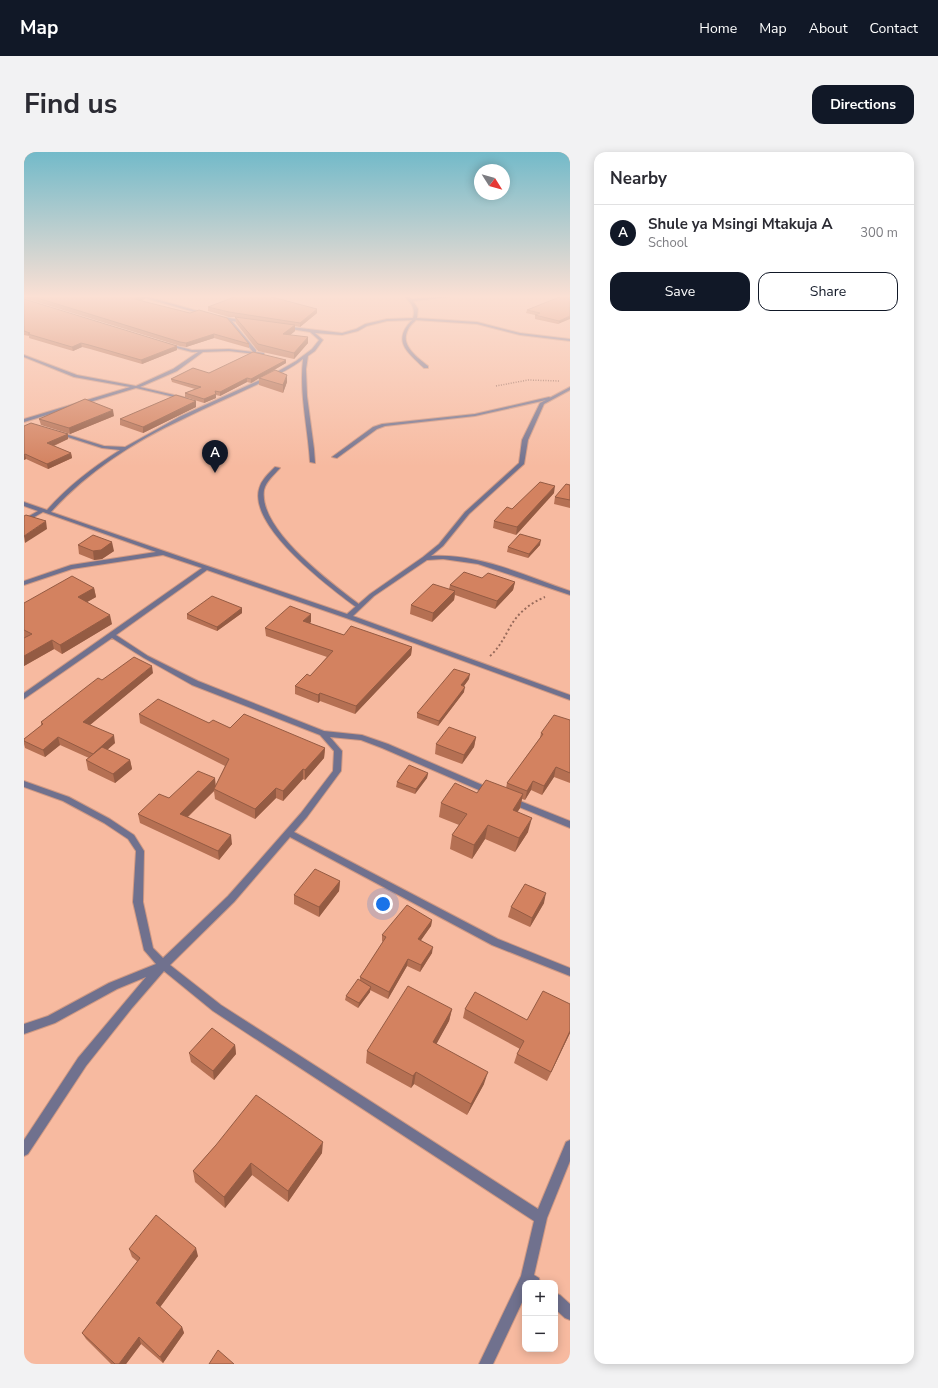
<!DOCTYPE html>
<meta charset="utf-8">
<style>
body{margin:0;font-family:"Nunito Sans",sans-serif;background:#f2f2f3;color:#2b2b33}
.controls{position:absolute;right:12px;bottom:12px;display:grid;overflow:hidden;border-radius:8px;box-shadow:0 2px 10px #0003}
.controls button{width:36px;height:36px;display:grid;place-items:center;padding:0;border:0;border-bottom:1px solid #e1e1e2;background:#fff;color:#2b2b33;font:20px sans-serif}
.compass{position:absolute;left:450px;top:12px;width:36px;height:36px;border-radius:50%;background:#fff;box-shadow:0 2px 10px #0003;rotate:127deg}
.you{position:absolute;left:359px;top:752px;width:14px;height:14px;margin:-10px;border:3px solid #fff;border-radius:50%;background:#1a73e8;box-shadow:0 0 0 6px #1a73e833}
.badge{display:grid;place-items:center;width:26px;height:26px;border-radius:50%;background:#111827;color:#fff;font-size:13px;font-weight:700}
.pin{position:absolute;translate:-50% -33px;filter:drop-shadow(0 1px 2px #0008)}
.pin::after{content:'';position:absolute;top:21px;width:14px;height:12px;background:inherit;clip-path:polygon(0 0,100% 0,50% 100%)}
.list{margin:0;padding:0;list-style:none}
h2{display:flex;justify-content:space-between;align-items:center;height:52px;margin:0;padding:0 16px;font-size:17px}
h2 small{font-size:13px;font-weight:400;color:#7c7c81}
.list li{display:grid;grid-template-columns:26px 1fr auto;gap:12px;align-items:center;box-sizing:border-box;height:56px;padding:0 16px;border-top:1px solid #e1e1e2}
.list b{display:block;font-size:15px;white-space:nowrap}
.list p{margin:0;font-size:13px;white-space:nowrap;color:#7c7c81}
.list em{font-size:13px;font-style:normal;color:#7c7c81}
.actions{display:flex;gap:8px;padding:12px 16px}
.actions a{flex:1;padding:9px 0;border:1px solid #111827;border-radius:12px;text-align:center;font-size:14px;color:#111827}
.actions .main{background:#111827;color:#fff}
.map{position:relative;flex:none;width:546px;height:1212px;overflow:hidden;border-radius:12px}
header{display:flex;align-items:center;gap:24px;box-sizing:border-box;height:56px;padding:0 20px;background:#111827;color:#fff}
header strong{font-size:19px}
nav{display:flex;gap:22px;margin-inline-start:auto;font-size:14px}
.intro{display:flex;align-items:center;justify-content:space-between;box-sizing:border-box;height:96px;padding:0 24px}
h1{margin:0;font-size:28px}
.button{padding:10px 18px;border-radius:12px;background:#111827;color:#fff;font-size:14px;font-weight:700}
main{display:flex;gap:24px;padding:0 24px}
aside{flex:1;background:#fff;border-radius:12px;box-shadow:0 2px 10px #0003}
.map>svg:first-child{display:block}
</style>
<header>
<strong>Map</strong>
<nav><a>Home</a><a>Map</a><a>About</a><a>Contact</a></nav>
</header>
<div class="intro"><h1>Find us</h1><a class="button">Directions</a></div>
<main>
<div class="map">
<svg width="546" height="1212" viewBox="0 0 546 1212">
<rect width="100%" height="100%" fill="#f7baa0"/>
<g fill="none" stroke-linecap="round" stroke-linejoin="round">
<defs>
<g id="lane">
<path d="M390,166L393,167C389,171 385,174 383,180C377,194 394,206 404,214V216H400C382,199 367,188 390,166Z"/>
<path d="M525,245L527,246V247L451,264L361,274L353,277L313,306L308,305L349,275L358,272L451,262Z"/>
<path d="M251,315L256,316C250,323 242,329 240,338C234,378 309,432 336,453V455H332C305,435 225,375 235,337C237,328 245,321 251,315Z"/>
</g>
<g id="street">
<path d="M114,144H121L184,162L181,163Z"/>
<path d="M380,144H384L387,147L433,144L389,149L394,157L393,166L453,170L496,181L546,187V189L496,183L453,172L391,168L363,169L343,174L334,179L318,183L291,181L299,188L291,199L284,204L282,217L283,244L290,297L291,311L286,310C284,276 275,242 279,207C268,216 255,222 242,228C215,242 186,253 159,267C111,289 63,320 27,360L323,462L346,442L399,405L415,392L441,360L495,311L498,288L516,251L546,235V238L520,252L504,288L500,312L445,362L419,394L407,404C455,401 502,424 546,439V443L454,412L419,407L403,408L350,444L329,464L546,543V548L322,466L183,418L92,483L124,504L174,529L300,579L338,583L364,592L470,638L471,640L470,642H464L358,596L337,588L306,585L318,599L317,619L283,665L270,680L474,787L546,816V824L468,793L266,685L210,750L146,813L197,853L514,1057L542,990L546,988V1009L523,1066L510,1123L515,1126L516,1131H501V1144L469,1212H455L497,1124L510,1069L189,859L140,819L108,856L62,914L4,1002L0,1004V988L54,906L122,825L93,837L31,871L0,882V872L24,864L85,831L132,812L120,798L109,750L112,699L104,687L80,671L39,649L0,635V629L45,645L86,667L110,683L120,699L119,750L129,796L139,806L204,744L277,661L309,619L310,599L296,583L168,533L120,506L88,486L0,547V541L178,416L139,403L48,417L0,433V429L47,413L132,400L19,360L0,371V367L14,359L0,354V350L23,358C44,334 69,315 96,298L78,296L31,281L35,280L80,294L101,295L155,265L251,221L272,209L288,197L295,188L286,180L260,176L259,174L318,181L332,177L341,172L363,167L389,166C392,156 387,151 380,144Z"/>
<path d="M195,164L222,169L221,171L208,169L232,198V200L240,201V203L205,199L179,200L153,219L116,235L163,246V248L112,236L0,270V267L106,235L50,225L0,205V203L53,223L112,234L149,217L174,200H168L141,193V191L168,198L205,197L229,200L204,168L194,166Z"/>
<path d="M486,645L546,669V676L483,650L482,648L483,646Z"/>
<path d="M531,1141L536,1143L546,1152V1168L541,1166L531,1157Z"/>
</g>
</defs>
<use href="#lane" stroke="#d09983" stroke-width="2"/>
<use href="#street" stroke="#d09983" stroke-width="2"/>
<path stroke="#976a5a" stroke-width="1.5" stroke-dasharray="1 1.5" stroke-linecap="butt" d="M472,234L504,228L536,229"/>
<path stroke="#976a5a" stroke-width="2" stroke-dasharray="2 2.5" stroke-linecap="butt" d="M466,504C475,496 480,486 486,475C494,461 506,451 521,445"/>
<use href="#lane" fill="#70718e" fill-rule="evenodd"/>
<use href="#street" fill="#70718e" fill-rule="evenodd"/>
</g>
<g fill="#b57053">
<path d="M0,144H121V147L117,148L225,192V196L190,186L162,195L156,194L0,146Z"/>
<path d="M546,144L534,172L511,167V163L502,161L503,158Z"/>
<path d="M0,147L153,198L118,212L66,197L58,195L49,199L5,186V184L0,183Z"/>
<path d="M184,155L293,157V161L276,175L271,174V179L266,183L284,191L270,207L234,199L212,171L211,165H205L184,159Z"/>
<path d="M262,208V211L240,224L263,230L259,241L235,233V226L227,231L223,230L196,244L192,243V246L180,251L161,245V241L171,237L148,230L147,227L185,221Z"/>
<path d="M172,249V255L119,281L96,273V267Z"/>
<path d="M90,264L46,282L17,273L15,267Z"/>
<path d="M0,274L44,282V287L30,294L47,301L48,306L24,317L2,307L0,308Z"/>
<path d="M546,333V356L530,352L531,345Z"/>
<path d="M530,341L492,383L469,376L470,369L488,357Z"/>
<path d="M54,393L90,399L78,407L70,408L55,402Z"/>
<path d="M516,393L504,406L483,400L484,395Z"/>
<path d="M458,426L491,430L489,438L471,457L431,443L430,448L408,470L386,462L387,453L425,437L426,433Z"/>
<path d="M70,436L72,445L63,450L88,472L38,502L30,497L0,514V451Z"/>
<path d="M218,456V461L193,479L163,467V462Z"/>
<path d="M287,470L285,471L320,483L388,495L387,503L331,562L296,549L294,551L271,542V534L286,524L303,505L242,484L241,476Z"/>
<path d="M129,521L66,573L91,591L83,598L106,608L108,617L91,631L64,618L62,608L65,606L36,593L21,605L1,596L0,592V587L17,574V570L78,528Z"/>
<path d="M445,527L440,534V540L414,574L393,566V561Z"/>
<path d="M115,562L185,571L301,596L300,606L281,628L279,627L259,649L252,646L231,667L191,647L190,639L164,665L208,692L195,708L116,671L114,662L145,646L192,633L201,614L116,571Z"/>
<path d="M546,568V631L530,625L518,643L507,638L501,648L498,647L496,656L493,660L504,680L491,700L461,687L448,707L426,697L428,683L435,673L415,665L417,651L453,641L482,636L483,631L516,586L517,581Z"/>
<path d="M452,585L450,595L438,612L411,602L412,592Z"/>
<path d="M404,621L403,626L391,642L372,635L373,630Z"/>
<path d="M316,729L315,739L295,765L270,752V743Z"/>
<path d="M520,751L506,775L484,765L487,755Z"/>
<path d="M408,768L407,774L396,789L408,801L396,820L383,814L364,847L346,838V840L334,856L321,848L322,844L336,828V825L359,790L358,789V783Z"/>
<path d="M546,852V881L523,929L490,911L493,902L496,897L439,866L441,857L503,868Z"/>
<path d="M428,857L425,869L412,892L460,932L443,963L390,932L387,936L342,911L343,899Z"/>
<path d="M211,893L212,902L190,928L167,910L165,901Z"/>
<path d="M192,993L298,1001L264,1050L228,1023L201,1056L171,1030L169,1019Z"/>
<path d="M105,1097L174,1104L136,1155L158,1175L160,1181L139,1211L117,1192L102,1212H87L62,1187L58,1181L114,1110L108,1105Z"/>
</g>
<g fill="#945b43">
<path d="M119,144H121V147L111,150L110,147Z"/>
<path d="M293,157V161L276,175V171Z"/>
<path d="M546,164V167L534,172L535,169Z"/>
<path d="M271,173V179L259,189V182Z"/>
<path d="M190,182V186L162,195V191Z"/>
<path d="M284,185V191L270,207V201Z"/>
<path d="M57,191L58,195L49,199L48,195Z"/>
<path d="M153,194V198L118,212L117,208Z"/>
<path d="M262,208V211L227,231V227Z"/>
<path d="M263,223V230L259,241V233Z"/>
<path d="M223,226V230L196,244V240Z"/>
<path d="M192,242V246L180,251V247Z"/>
<path d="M172,249V255L119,281V275Z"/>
<path d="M89,258L90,264L46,282L45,276Z"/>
<path d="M44,282V287L24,296L23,291Z"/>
<path d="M47,301L48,306L24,317L23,312Z"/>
<path d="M1,302L2,307L0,308V303Z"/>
<path d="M531,334L530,341L492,383L493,375Z"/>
<path d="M22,369L23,377L1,391L0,384Z"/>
<path d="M517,388L516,393L504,406L505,402Z"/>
<path d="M88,390L90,399L78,407L70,408L69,399Z"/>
<path d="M491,430L489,438L471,457L473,449Z"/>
<path d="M70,436L72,445L56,454L54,445Z"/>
<path d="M431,439L430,448L408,470L409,461Z"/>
<path d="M218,456V461L193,479V475Z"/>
<path d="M287,462V470L279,477V469Z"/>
<path d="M86,463L88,472L38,502L36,493Z"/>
<path d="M28,488L30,497L0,514V504Z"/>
<path d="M388,495L387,503L331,562L332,554Z"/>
<path d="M128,514L129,521L61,577L59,570Z"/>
<path d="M446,522L445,527L437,538V533Z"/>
<path d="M441,535L440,540L414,574L415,569Z"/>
<path d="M296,541V549L294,551V543Z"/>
<path d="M90,583L91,591L70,609L69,602Z"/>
<path d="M34,585L36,593L21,605L19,598Z"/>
<path d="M452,585L450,595L438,612L440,603Z"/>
<path d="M301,596L300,606L281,628V618Z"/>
<path d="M106,608L108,617L91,631L89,622Z"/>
<path d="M532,615L530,625L518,643L520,634Z"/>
<path d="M279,617V627L259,649V639Z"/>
<path d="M404,621L403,626L391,642L392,637Z"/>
<path d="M191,626L192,636L190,637V639L157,671L156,662Z"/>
<path d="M509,629L507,638L501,648L503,639Z"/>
<path d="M252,636V646L231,667V657Z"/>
<path d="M499,642L496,656L486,672L489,658Z"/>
<path d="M508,666L504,680L491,700L495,686Z"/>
<path d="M464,673L461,687L448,707L450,693Z"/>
<path d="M207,683L208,692L195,708L194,699Z"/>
<path d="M316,729L315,739L295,765V755Z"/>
<path d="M522,741L520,751L506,775L508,766Z"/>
<path d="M408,768L407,774L393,794L394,787Z"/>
<path d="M409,795L408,801L396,820L397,813Z"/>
<path d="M384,807L383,814L364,847L365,840Z"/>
<path d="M347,835L346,840L334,856L335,851Z"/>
<path d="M428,857L425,869L407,902L409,890Z"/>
<path d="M546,879V881L523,929L527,920Z"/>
<path d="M211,893L212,902L190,928L189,919Z"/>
<path d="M392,920L390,932L387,936L389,924Z"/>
<path d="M464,920L460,932L443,963L447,952Z"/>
<path d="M299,990L298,1001L264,1050V1039Z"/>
<path d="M227,1011L228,1023L201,1056L200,1045Z"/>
<path d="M172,1096L174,1104L134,1158L132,1151Z"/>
<path d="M158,1175L160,1181L139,1211L136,1205Z"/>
<path d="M115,1185L117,1192L102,1212H95Z"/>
</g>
<g fill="#d38260" stroke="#945b43">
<path d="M7,144H119L110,147L166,161L175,158L203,166L225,192L190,182L162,191L156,190Z"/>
<path d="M213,144H244L293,157L276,171L205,160L184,155Z"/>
<path d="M538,144H546V164L535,169L511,163L516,161L503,158Z"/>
<path d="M0,147L153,194L117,208L65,193L57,191L48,195L4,182L6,181L0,179Z"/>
<path d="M211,165L271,173L259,182L284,185L270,201L234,192Z"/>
<path d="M229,200L262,208L227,227L223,226L196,240L191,239L192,242L180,247L161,241L177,235L147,227L169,216L185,221Z"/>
<path d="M251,218L263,223L259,233L235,226Z"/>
<path d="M152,243L172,249L119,275L96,267Z"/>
<path d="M61,247L89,258L45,276L15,267Z"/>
<path d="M7,271L44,282L23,291L47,301L23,312L1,302L0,303V274Z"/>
<path d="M516,330L531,334L493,375L470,369L483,355L488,357Z"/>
<path d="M542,332L546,333V348L531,345Z"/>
<path d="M2,363L22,369L0,384V364Z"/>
<path d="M496,382L517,388L505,402L484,395Z"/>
<path d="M69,383L88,390L77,398L69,399L54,393Z"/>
<path d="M440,420L458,426L464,421L491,430L473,449L426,433Z"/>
<path d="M48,424L70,436L54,445L86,463L36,493L28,488L0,504V486L8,482L0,478V451Z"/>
<path d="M409,432L431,439L409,461L387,453Z"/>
<path d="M188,444L218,456L193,475L163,462Z"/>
<path d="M266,454L287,462L279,469L320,483L327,474L388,495L332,554L296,541L294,543L271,534L283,522L286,524L309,499L241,476Z"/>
<path d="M110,505L128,514L59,570L90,583L69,602L34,585L19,598L0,589V587L19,572L17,570L74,526L78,528Z"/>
<path d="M430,517L446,522L437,533L441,535L415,569L393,561Z"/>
<path d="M134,547L185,571L189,568L204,575L206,576L220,562L301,596L281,618L279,617L259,639L252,636L231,657L190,637L205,607L115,562Z"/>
<path d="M530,563L546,568V621L532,615L520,634L509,629L503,639L483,631L519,582L517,581Z"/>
<path d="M425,575L452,585L440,603L412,592Z"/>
<path d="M78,595L106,608L89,622L62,608Z"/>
<path d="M385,613L404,621L392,637L373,630Z"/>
<path d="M174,619L191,626L156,662L207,683L194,699L114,662L135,642L145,646Z"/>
<path d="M462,628L499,642L489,658L508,666L495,686L464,673L450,693L428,683L443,662L417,651L431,631L453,641Z"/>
<path d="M291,717L316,729L295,755L270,743Z"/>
<path d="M501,732L522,741L508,766L487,755Z"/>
<path d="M383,753L408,768L394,787L409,795L397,813L384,807L365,840L336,825L362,785L358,783Z"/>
<path d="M334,827L347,835L335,851L322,844Z"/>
<path d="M384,834L428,857L409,890L464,920L447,952L392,920L389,924L343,899Z"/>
<path d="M519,839L546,852V879L527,920L493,902L500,889L441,857L451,840L503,868Z"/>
<path d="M188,876L211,893L189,919L165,901Z"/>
<path d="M232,943L299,990L264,1039L227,1011L200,1045L169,1019L192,993Z"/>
<path d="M132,1063L172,1096L132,1151L158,1175L136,1205L115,1185L95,1212H91L58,1181L116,1106L105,1097Z"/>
<path d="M194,1198L210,1212H185Z"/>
</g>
<linearGradient id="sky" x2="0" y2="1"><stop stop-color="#73bac9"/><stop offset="0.46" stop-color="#fbe0d4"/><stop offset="1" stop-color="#fbe0d4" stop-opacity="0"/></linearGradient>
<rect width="546" height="314" fill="url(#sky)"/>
</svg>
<div class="controls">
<button>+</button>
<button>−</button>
</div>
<svg class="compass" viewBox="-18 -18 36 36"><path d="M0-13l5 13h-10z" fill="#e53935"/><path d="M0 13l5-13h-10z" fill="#7c7c81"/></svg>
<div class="you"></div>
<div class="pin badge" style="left:191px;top:321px">A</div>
</div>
<aside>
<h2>Nearby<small></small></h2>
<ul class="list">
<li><span class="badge">A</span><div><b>Shule ya Msingi Mtakuja A</b><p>School</p></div><em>300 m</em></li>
</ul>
<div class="actions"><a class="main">Save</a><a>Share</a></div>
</aside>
</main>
